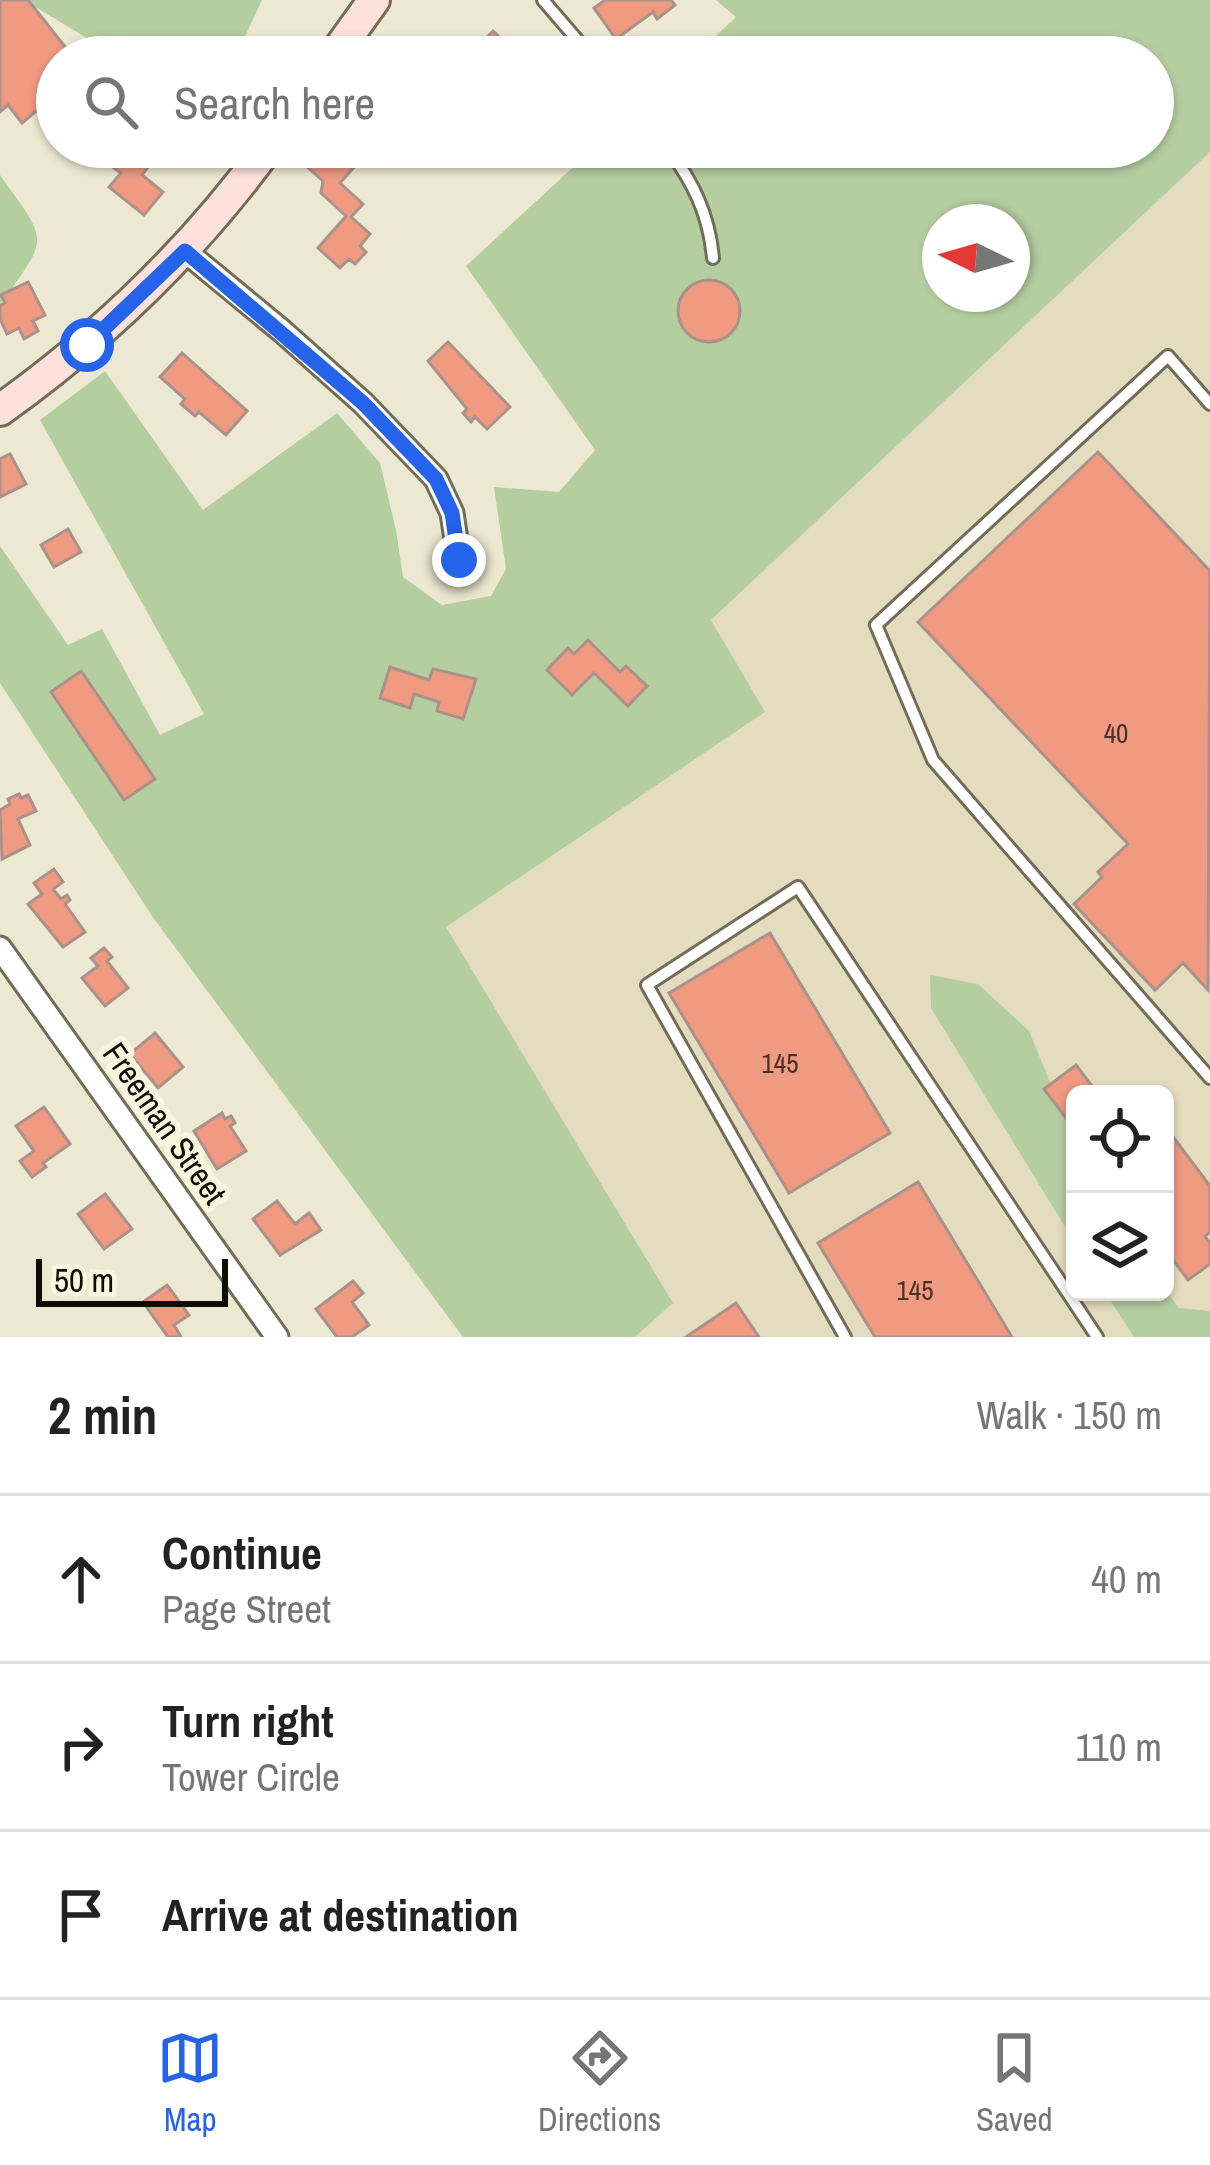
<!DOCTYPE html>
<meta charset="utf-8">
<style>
body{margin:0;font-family:"Archivo Narrow",sans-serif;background:#f2f2f2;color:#222}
.controls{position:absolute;right:36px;bottom:36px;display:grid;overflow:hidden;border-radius:18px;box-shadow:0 3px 9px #0004}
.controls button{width:108px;height:108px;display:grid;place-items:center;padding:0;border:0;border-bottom:3px solid #e0e0e0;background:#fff;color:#222;font:60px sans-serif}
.compass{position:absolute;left:922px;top:204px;width:108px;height:108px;border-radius:50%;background:#fff;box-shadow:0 3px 9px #0004;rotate:275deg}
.scale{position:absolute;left:36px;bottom:30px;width:192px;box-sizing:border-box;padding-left:12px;border:6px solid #0f0e06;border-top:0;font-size:33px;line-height:42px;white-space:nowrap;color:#0f0e06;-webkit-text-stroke:9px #faf5de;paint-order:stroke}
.stop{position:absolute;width:36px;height:36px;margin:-27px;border:9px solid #2563eb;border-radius:50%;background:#fff}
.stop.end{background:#2563eb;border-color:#fff;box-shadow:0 3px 12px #0008}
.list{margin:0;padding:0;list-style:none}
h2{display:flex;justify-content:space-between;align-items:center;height:156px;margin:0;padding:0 48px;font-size:51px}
h2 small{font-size:39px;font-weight:400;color:#767676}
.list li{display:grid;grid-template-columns:78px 1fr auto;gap:36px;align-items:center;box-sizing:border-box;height:168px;padding:0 48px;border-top:3px solid #e0e0e0}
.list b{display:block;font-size:45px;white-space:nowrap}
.list p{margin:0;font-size:39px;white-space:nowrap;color:#767676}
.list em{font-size:39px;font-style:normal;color:#767676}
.icon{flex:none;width:66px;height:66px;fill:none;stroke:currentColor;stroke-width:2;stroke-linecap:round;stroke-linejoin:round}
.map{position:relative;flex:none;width:1210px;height:1337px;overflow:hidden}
.search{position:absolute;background:#fff;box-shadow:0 3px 9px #0004;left:36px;right:36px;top:36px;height:132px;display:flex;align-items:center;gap:30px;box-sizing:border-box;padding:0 42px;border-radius:66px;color:#767676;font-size:45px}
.sheet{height:660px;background:#fff}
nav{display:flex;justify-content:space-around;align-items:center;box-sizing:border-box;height:168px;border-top:3px solid #e0e0e0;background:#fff;font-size:33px;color:#767676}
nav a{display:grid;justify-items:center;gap:6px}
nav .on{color:#2563eb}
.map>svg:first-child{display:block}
</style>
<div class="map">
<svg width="1210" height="1337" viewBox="0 0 1210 1337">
<rect width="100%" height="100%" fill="#ece8d1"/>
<path fill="#e3dcbe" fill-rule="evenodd" d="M1210,152V1337H635L672,1304L446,927L764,712L710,621ZM1075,1094H1165V1292H1075Z"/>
<g fill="#b5cea0" fill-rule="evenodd">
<path d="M24,0H262L240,47L223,57H118Z"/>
<path d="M716,0H1210V152L711,620L765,712L446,927L673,1303L635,1337H463L152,916L0,683V546L68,645L102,629L160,735L204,714L40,420L105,371L203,510L337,413L380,463L396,530L403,577L442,605L491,596L506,569L494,487L559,492L595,450L466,266L595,147H1153V57H693L736,17ZM940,222H1012V294H940Z"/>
<path d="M0,175C51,246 48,235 0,306Z"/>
<path d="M930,975L978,984L1029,1031L1075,1143V1243L931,1008Z"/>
<path d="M1165,1290L1179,1308L1210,1311V1337H1134L1105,1292Z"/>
</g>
<g fill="#f09a82" stroke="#aa928b" stroke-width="3">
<path d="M0,0H28L70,53L57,57V64L50,69L57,78V100L54,96L22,123L8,105L0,112Z"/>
<path d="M605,0H671L675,5L657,19L653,12L616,39L594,8Z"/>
<path d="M493,31L518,55L516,57H468Z"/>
<path d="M317,147H355L365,155L340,183L363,204L351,217L370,234L360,246L366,252L355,264L349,259L340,268L318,248L346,216L321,193L323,181L303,163Z"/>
<path d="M124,148L148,167L142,175L163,192L144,215L109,187L121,173L110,165Z"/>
<circle cx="709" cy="311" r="31"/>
<path d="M28,282L45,315L33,321L38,331L24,339L19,328L7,334L0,319V306L5,303L1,295Z"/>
<path d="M448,342L510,407L487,429L475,417L471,422L463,413L467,409L428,361Z"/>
<path d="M182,353L247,411L226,435L199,412L195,416L181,404L185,399L160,377Z"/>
<path d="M1098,452L1210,571L1208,990L1183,963L1155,990L1074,904L1102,877L1098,872L1128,844L918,622Z"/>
<path d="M10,454L26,484L0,497V459Z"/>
<path d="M68,529L81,552L54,567L41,545Z"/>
<path d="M588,640L620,672L626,666L647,686L628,706L594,673L572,695L547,670L568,648L574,654Z"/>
<path d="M390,667L429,680L433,669L476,679L463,719L437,711L439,702L414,694L410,708L380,698Z"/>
<path d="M81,671L155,779L124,800L51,692Z"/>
<path d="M19,794L21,798L28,795L36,811L18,819L30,845L2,859L0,810L10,804L8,799Z"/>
<path d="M54,869L63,882L53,889L61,899L67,895L70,900L65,904L85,932L63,947L28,904L42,894L34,883Z"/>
<path d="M770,933L890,1133L789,1193L669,993Z"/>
<path d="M104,948L112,957L107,961L128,988L105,1006L82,978L98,966L91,958Z"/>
<path d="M155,1033L183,1067L158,1088L130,1054Z"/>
<path d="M1076,1065L1098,1094H1075V1130L1044,1089Z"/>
<path d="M44,1107L70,1144L43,1163L46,1167L32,1177L20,1161L34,1151L16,1126Z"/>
<path d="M222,1113L225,1119L231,1116L235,1123L230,1126L246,1151L217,1169L194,1131Z"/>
<path d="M1165,1126L1210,1186V1232L1205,1236L1210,1243V1264L1188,1280L1165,1249Z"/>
<path d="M918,1182L1012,1337H875L818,1243Z"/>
<path d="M105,1194L132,1229L104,1249L78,1214Z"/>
<path d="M277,1201L295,1224L309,1213L321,1230L280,1255L253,1219Z"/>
<path d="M353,1281L363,1293L352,1302L369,1325L352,1337H337L316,1309Z"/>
<path d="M167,1285L189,1315L174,1325L181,1337H168L143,1302Z"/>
<path d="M736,1303L759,1337H686Z"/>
</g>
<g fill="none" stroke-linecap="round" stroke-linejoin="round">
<defs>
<g id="lane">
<path d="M543,0L592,57"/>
<path d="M667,147C693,182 709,214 713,258"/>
<path d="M1210,404L1168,356L876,625L933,760L1210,1078"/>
<path d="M845,1337L647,985L798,887L1097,1337"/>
</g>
<g id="street">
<path d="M185,251L282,331L363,403L436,479L452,513L459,560"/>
<path d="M0,948L277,1337"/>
</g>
<g id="secondary">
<path d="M333,57L374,0"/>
<path d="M0,410C104,336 192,251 268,147"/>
</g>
</defs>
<use href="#lane" stroke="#726d59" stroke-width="16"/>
<use href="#street" stroke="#726d59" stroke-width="27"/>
<use href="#secondary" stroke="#726d59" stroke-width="36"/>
<use href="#lane" stroke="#fff" stroke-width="10"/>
<use href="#street" stroke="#fff" stroke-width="21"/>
<use href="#secondary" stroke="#fee1db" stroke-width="30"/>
</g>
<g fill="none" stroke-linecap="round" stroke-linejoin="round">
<path stroke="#2563eb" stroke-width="15" d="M87,345L185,251L363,403L436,479L452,513L459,560"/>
</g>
<g text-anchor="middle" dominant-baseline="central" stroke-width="12" stroke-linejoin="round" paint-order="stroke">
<g font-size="27" fill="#473125">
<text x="1116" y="733">40</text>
<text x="780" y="1063">145</text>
<text x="915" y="1290">145</text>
</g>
<g font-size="33" fill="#0f0e06" stroke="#faf5de">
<text transform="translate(165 1123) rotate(55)">Freeman Street</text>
</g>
</g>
</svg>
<div class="controls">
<button><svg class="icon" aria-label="locate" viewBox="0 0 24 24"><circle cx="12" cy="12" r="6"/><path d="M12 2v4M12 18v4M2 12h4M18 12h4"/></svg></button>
<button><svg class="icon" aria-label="layers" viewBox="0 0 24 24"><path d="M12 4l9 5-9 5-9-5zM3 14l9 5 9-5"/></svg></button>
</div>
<svg class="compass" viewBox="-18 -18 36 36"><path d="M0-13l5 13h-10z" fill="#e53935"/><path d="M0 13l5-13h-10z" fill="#767676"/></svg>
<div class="scale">50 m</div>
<div class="stop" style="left:87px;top:345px"></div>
<div class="stop end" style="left:459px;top:560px"></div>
<div class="search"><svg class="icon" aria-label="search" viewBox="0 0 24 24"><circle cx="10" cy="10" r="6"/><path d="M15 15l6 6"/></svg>Search here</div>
</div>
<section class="sheet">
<h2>2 min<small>Walk · 150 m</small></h2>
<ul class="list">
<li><svg class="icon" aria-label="ahead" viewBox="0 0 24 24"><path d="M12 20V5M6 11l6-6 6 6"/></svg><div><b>Continue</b><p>Page Street</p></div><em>40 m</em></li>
<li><svg class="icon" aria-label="right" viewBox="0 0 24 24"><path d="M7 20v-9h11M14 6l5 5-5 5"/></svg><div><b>Turn right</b><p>Tower Circle</p></div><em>110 m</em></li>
<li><svg class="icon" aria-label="arrive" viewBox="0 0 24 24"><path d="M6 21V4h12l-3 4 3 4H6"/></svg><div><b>Arrive at destination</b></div></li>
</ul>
</section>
<nav>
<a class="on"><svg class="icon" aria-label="map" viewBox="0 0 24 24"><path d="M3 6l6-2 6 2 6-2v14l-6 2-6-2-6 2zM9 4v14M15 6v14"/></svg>Map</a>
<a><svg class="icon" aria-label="directions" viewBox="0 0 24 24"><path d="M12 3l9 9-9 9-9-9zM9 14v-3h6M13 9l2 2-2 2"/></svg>Directions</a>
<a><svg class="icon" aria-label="saved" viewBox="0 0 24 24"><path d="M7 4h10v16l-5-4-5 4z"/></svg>Saved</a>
</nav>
